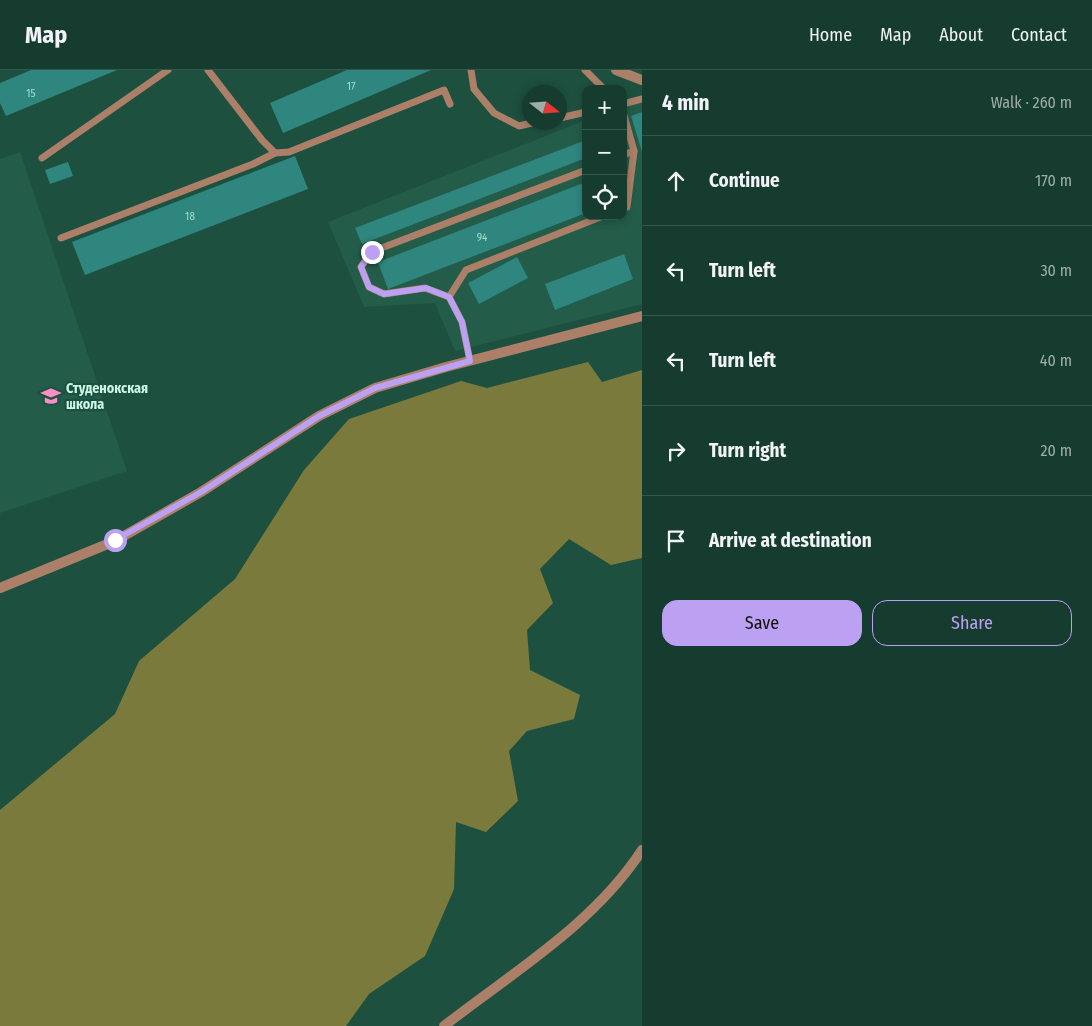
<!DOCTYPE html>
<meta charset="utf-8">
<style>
body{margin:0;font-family:"Fira Sans Condensed",sans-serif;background:#23473b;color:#f1f3f6}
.controls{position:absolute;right:15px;top:15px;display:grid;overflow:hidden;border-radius:10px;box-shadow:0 2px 8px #0003}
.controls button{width:45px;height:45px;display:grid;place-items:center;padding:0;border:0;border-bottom:1px solid #35564b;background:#163c2f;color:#f1f3f6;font:25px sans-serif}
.compass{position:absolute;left:522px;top:15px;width:45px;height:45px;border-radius:50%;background:#163c2f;box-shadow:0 2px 8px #0003;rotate:107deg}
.stop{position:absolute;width:15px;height:15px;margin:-11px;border:4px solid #bca0f2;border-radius:50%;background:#fff}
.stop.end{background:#bca0f2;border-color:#fff;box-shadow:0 1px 5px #0008}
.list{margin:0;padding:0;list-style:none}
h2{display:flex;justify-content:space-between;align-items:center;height:65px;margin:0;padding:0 20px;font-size:21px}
h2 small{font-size:16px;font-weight:400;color:#9eadaa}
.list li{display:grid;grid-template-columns:32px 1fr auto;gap:15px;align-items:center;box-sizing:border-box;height:90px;padding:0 20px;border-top:1px solid #35564b}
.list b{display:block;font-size:19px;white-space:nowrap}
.list em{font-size:16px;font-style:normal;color:#9eadaa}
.actions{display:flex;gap:10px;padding:15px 20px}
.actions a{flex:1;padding:11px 0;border:1px solid #bca0f2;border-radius:15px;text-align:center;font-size:18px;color:#bca0f2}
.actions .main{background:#bca0f2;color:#111}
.icon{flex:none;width:28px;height:28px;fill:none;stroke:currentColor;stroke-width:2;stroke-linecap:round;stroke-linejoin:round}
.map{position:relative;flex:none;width:642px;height:956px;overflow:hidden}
header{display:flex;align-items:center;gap:30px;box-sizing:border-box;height:70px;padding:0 25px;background:#163c2f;border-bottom:1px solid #35564b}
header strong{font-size:24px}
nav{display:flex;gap:28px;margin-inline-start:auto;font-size:18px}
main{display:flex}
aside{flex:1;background:#163c2f}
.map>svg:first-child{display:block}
</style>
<header>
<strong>Map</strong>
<nav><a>Home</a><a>Map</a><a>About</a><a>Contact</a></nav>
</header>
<main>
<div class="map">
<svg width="642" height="956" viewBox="0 0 642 956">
<rect width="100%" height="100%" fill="#1e503f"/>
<g fill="#235c49">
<path d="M642,31V234L455,281L435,233L364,237L328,152L586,50V146H623V37Z"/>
<path d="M20,82L127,401L0,443V89Z"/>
</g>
<path fill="#7b7a3d" d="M588,292L602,312L642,300V488L611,495L569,469L540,499L553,533L527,560L530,600L580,625L574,649L527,661L509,681L518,731L486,762L456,752L454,819L425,886L369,924L346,956H0V740L115,644L139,591L235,509L304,400L349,349L461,311L487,318Z"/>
<g fill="#2e867f">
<path d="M31,0H117L6,46L0,33V13Z"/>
<path d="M347,0H431L283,63L270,33Z"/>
<path d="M642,42V82L631,46Z"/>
<path d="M586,70V88L362,174L355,158Z"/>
<path d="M295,86L308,119L85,205L72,172Z"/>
<path d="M68,92L73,106L50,114L45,100Z"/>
<path d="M586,112V143L388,219L378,192Z"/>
<path d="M624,184L633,209L555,240L545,214Z"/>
<path d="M517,187L528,208L479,234L468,213Z"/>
</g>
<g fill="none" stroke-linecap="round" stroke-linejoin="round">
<g stroke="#ab7f68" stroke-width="7">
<path d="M208,0L262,70L275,83L289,82L444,20L450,34"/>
<path d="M471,0L474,19L494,43L519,56L536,52"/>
<path d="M585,0L604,19"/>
<path d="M623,34L642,29"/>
<path d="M623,42L634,81L623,85"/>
<path d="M560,48L586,42"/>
<path d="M42,88L168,0"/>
<path d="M623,138L627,137L634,81"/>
<path d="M61,168L253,94L275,83"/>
<path d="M449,227L466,200L603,146"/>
<path d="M470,291L462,252L449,227L425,218L384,224L369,217L361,197L371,182L586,100"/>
</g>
<g stroke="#ab7f68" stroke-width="10">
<path d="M616,0L642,10"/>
<path d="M0,518L115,471L201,422L319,346L375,318L446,297L642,246"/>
<path d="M444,956C513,902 594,854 642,780"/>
</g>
</g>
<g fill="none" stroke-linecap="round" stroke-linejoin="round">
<path stroke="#bca0f2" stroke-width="6" d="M115,470L201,422L319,346L375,318L470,291L462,252L449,227L426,218L384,224L369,217L361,197L372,182"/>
</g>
<defs>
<symbol id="school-bare" viewBox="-9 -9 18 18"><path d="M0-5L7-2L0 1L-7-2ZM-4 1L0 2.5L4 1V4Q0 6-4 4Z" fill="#fa8fc8" stroke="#1e503f" stroke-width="2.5" paint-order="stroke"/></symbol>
</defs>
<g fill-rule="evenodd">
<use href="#school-bare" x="37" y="312" width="28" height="28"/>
</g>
<g text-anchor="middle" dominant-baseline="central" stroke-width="4.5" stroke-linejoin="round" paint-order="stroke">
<g font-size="11" fill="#a4dccc">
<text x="351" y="16">17</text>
<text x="31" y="23">15</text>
<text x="190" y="146">18</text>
<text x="482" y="167">94</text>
</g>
<g font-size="14" font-weight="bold" fill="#ccf8e6" stroke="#1e503f" text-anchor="start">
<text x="66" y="318">Студенокская<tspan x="66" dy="16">школа</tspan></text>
</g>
</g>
</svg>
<div class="controls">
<button>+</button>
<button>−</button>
<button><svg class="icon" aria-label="locate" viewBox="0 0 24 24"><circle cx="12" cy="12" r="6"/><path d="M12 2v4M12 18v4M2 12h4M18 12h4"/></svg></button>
</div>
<svg class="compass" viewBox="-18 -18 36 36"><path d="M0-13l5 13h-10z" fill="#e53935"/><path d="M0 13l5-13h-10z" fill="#9eadaa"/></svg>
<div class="stop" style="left:115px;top:470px"></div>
<div class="stop end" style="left:372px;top:182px"></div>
</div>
<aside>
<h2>4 min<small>Walk · 260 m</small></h2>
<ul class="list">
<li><svg class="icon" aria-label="ahead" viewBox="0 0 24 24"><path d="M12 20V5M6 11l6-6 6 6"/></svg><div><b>Continue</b></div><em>170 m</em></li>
<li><svg class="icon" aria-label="left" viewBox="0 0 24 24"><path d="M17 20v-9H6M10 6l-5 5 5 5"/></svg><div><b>Turn left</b></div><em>30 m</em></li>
<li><svg class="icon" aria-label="left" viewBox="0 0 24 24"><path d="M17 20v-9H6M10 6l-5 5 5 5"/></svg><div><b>Turn left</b></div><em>40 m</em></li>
<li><svg class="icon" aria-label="right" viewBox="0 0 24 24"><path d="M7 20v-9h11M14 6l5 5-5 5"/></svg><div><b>Turn right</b></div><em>20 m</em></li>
<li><svg class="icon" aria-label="arrive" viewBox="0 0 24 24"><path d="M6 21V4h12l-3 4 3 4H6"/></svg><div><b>Arrive at destination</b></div></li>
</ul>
<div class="actions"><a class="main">Save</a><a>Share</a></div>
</aside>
</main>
